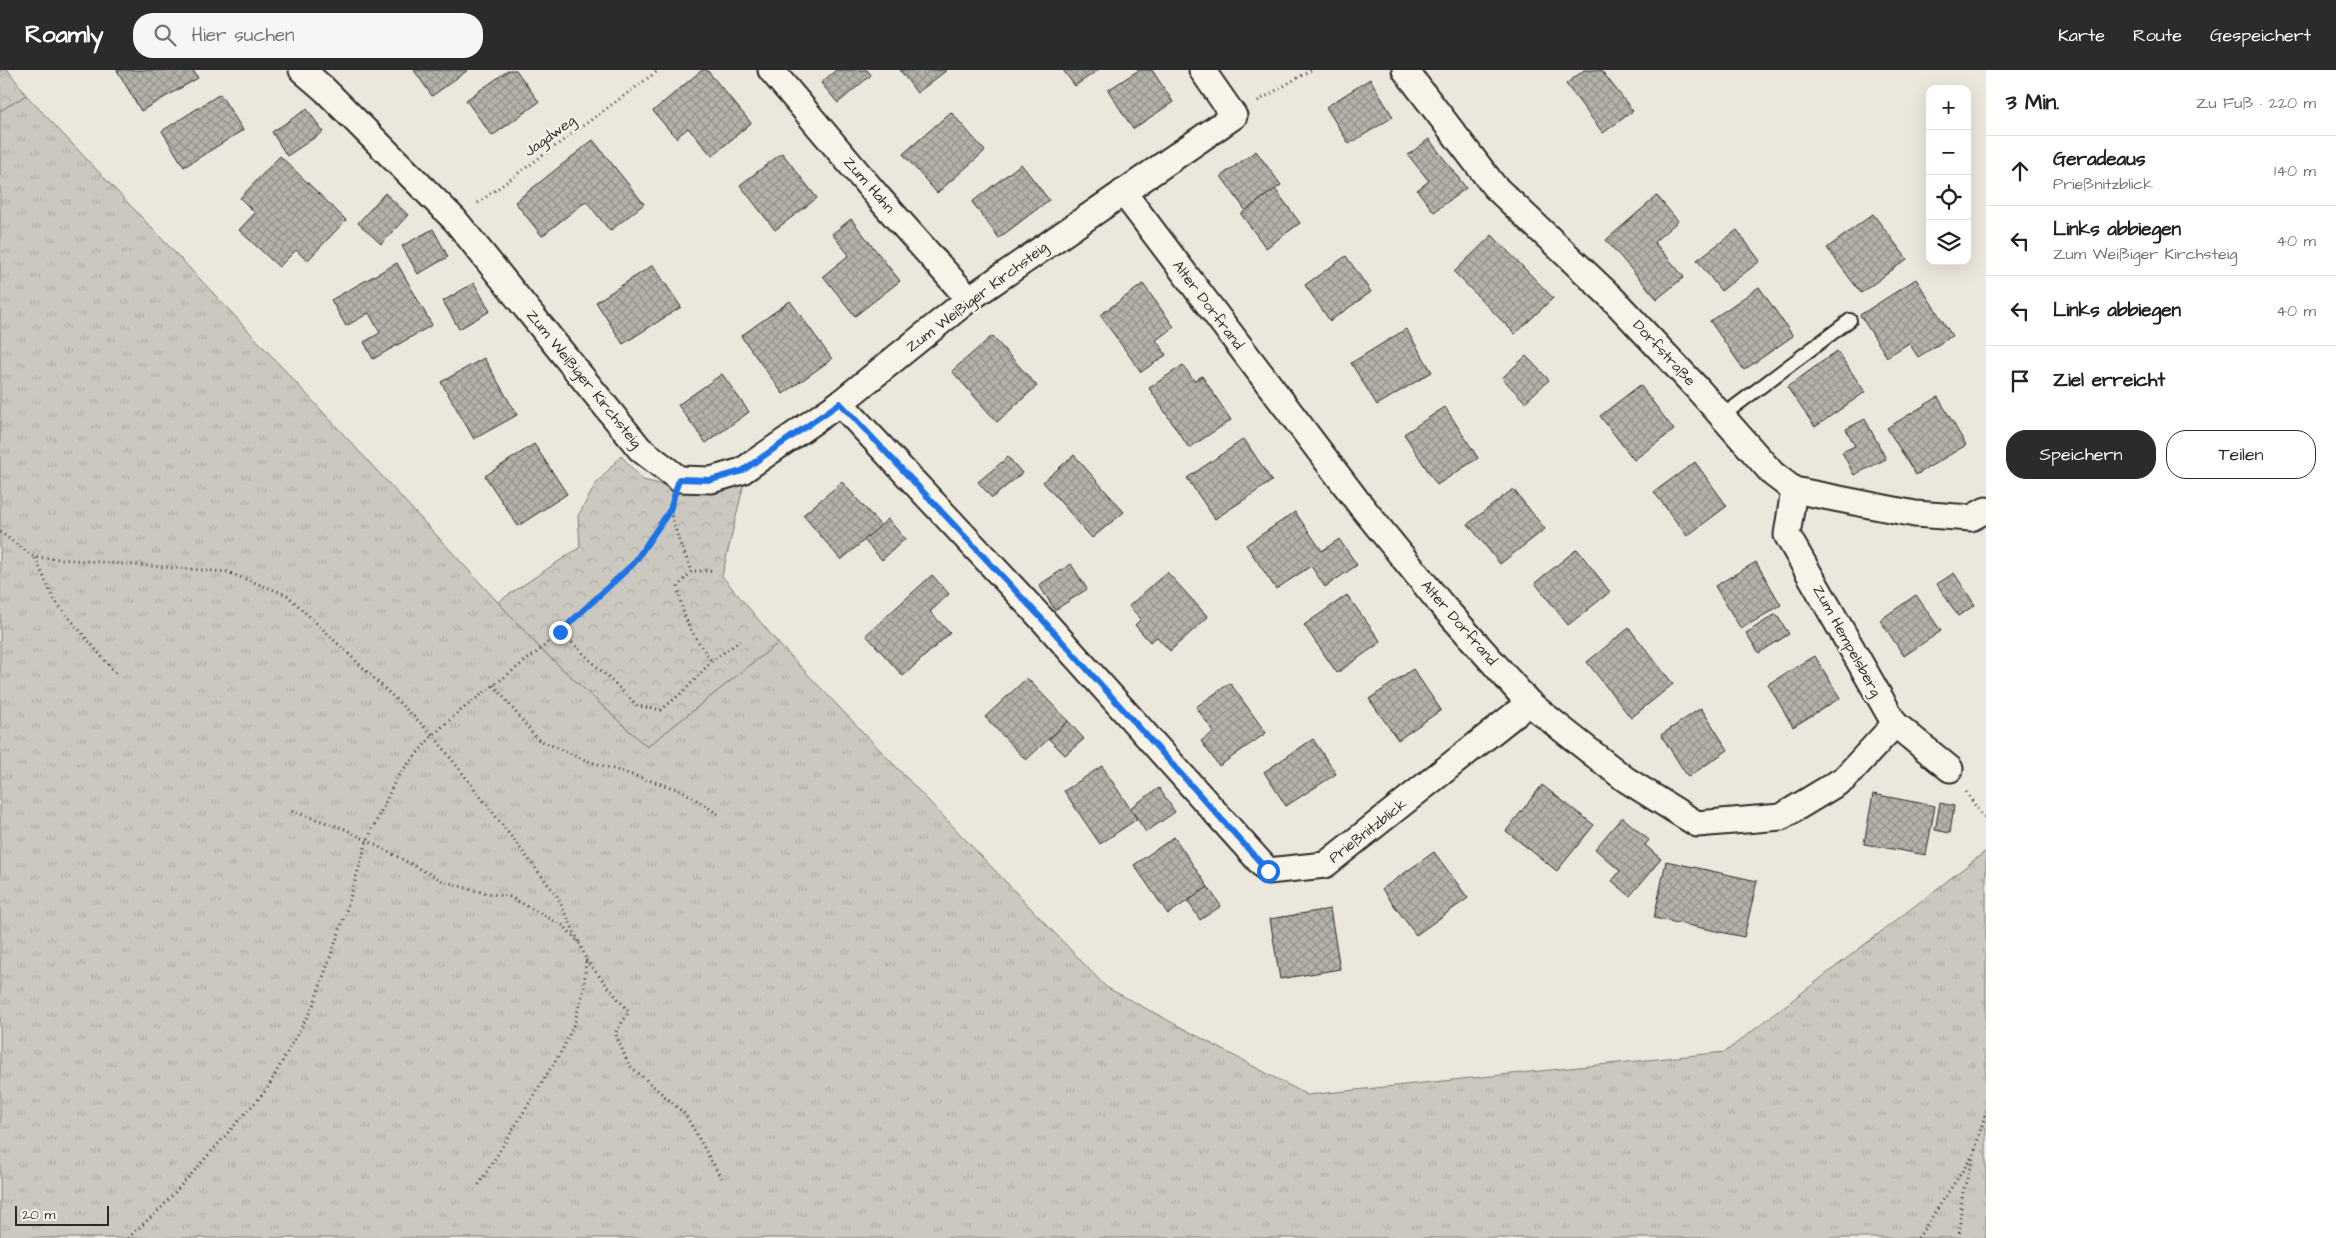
<!DOCTYPE html>
<html lang="de">
<meta charset="utf-8">
<style>
body{margin:0;font-family:"Architects Daughter",sans-serif;background:#f6f6f6;color:#202124}
.controls{position:absolute;right:15px;top:15px;display:grid;overflow:hidden;border-radius:10px;box-shadow:0 5px 20px #0002}
.controls button{width:45px;height:45px;display:grid;place-items:center;padding:0;border:0;border-bottom:1px solid #e0e0e0;background:#fff;color:#202124;font:25px sans-serif}
.scale{position:absolute;left:15px;bottom:12px;width:94px;box-sizing:border-box;padding-left:5px;border:2px solid #2b2b2b;border-top:0;font-size:14px;line-height:18px;white-space:nowrap;color:#2b2b2b;-webkit-text-stroke:4px #f7f3e8;paint-order:stroke}
.stop{position:absolute;width:15px;height:15px;margin:-11px;border:4px solid #1a73e8;border-radius:50%;background:#fff}
.stop.end{background:#1a73e8;border-color:#fff;box-shadow:0 1px 5px #0008}
.list{margin:0;padding:0;list-style:none}
h2{display:flex;justify-content:space-between;align-items:center;height:65px;margin:0;padding:0 20px;font-size:21px}
h2 small{font-size:16px;font-weight:400;color:#757577}
.list li{display:grid;grid-template-columns:32px 1fr auto;gap:15px;align-items:center;box-sizing:border-box;height:70px;padding:0 20px;border-top:1px solid #e0e0e0}
.list b{display:block;font-size:19px;white-space:nowrap}
.list p{margin:0;font-size:16px;white-space:nowrap;color:#757577}
.list em{font-size:16px;font-style:normal;color:#757577}
.actions{display:flex;gap:10px;padding:15px 20px}
.actions a{flex:1;padding:11px 0;border:1px solid #2b2b2b;border-radius:20px;text-align:center;font-size:18px;color:#2b2b2b}
.actions .main{background:#2b2b2b;color:#fff}
.icon{flex:none;width:28px;height:28px;fill:none;stroke:currentColor;stroke-width:2;stroke-linecap:round;stroke-linejoin:round}
.map{position:relative;flex:none;width:1986px;height:1168px;overflow:hidden}
header{display:flex;align-items:center;gap:30px;box-sizing:border-box;height:70px;padding:0 25px;background:#2b2b2b;color:#fff}
header strong{font-size:24px}
nav{display:flex;gap:28px;margin-inline-start:auto;font-size:18px}
.search{width:350px;height:45px;background:#f6f6f6;display:flex;align-items:center;gap:12px;box-sizing:border-box;padding:0 18px;border-radius:20px;color:#757577;font-size:19px}
main{display:flex}
aside{flex:1;background:#fff}
.map>svg:first-child{display:block}
</style>
<header>
<strong>Roamly</strong>
<div class="search"><svg class="icon" aria-label="search" viewBox="0 0 24 24"><circle cx="10" cy="10" r="6"/><path d="M15 15l6 6"/></svg>Hier suchen</div>
<nav><a>Karte</a><a>Route</a><a>Gespeichert</a></nav>
</header>
<main>
<div class="map">
<svg width="1986" height="1168" viewBox="0 0 1986 1168">
<defs>
<pattern id="grass-tufts" width="24" height="20" patternUnits="userSpaceOnUse" patternTransform="scale(1.25)"><rect width="24" height="20" fill="#cbc8bf"/><path d="M3 7l-1-3M5 7V3M7 7l1-3M15 17l-1-3M17 17v-4M19 17l1-3" fill="none" stroke="#aeaca4"/></pattern>
<pattern id="forest-crowns" width="20" height="18" patternUnits="userSpaceOnUse" patternTransform="scale(1.25)"><rect width="20" height="18" fill="#cbc8bf"/><path d="M2 6a3 3 0 1 1 6 0M12 15a3 3 0 1 1 6 0" fill="none" stroke="#aeaca4"/></pattern>
<pattern id="building-cross-hatch" width="8" height="8" patternUnits="userSpaceOnUse" patternTransform="scale(1.25)"><rect width="8" height="8" fill="#b5b2ab"/><path d="M0 0l8 8M0 8l8-8" fill="none" stroke="#93918b"/></pattern>
</defs>
<rect width="100%" height="100%" fill="#ebe7dd"/>
<filter id="ink" filterUnits="userSpaceOnUse"><feTurbulence type="fractalNoise" baseFrequency=".02" numOctaves="2"/><feDisplacementMap in="SourceGraphic" scale="10" xChannelSelector="R" yChannelSelector="G"/><feConvolveMatrix kernelMatrix="1 2 1 2 8 2 1 2 1" color-interpolation-filters="sRGB"/></filter>
<g filter="url(#ink)">
<path fill="url(#grass-tufts)" stroke="#7b7a75" d="M26,25L230,241L541,579L647,677L778,573L1106,917L1307,1025L1725,982L1986,781V1168H0V41Z"/>
<g fill="url(#forest-crowns)" stroke="#7b7a75">
<path d="M0,0H8L26,25L0,41Z"/>
<path d="M621,386L643,410L693,422L744,413L722,506L778,573L647,677L541,579L498,532L580,477L578,446L596,414Z"/>
</g>
<g fill="url(#building-cross-hatch)" stroke="#2b2b2b">
<path d="M117,0H193L198,8L141,41Z"/>
<path d="M414,0H468L432,26Z"/>
<path d="M509,0H516L539,32L492,66L466,30Z"/>
<path d="M702,0H707L751,53L712,86L688,58L676,68L653,41Z"/>
<path d="M836,0H867L871,5L838,33L821,13Z"/>
<path d="M900,0H947L917,23Z"/>
<path d="M1063,0H1098L1075,16Z"/>
<path d="M1139,0H1152L1173,32L1133,59L1108,20Z"/>
<path d="M1584,0H1601L1633,41L1603,63L1566,14Z"/>
<path d="M1370,9L1393,47L1349,74L1326,37Z"/>
<path d="M220,24L243,60L184,97L162,61Z"/>
<path d="M307,39L323,62L287,86L272,62Z"/>
<path d="M951,42L985,81L937,123L903,84Z"/>
<path d="M1429,69L1466,118L1434,142L1417,120L1429,111L1408,85Z"/>
<path d="M593,70L644,134L610,161L586,131L542,166L515,132Z"/>
<path d="M1256,81L1281,115L1246,141L1221,106Z"/>
<path d="M782,83L817,128L775,160L740,115Z"/>
<path d="M280,86L346,150L307,191L296,180L279,197L239,160L255,143L240,128Z"/>
<path d="M1021,94L1049,130L999,168L972,132Z"/>
<path d="M1275,119L1300,153L1266,178L1241,144Z"/>
<path d="M385,123L408,145L381,174L358,153Z"/>
<path d="M1657,126L1678,151L1654,172L1684,207L1657,229L1606,170Z"/>
<path d="M1873,144L1907,189L1861,223L1827,178Z"/>
<path d="M851,149L900,211L855,246L823,206L849,185L832,164Z"/>
<path d="M433,159L448,187L418,204L402,176Z"/>
<path d="M1737,160L1760,191L1721,221L1697,190Z"/>
<path d="M1492,165L1553,228L1515,264L1454,202Z"/>
<path d="M1346,186L1371,222L1330,251L1305,215Z"/>
<path d="M397,193L432,255L373,289L364,272L380,263L369,243L346,256L331,230Z"/>
<path d="M653,195L681,237L623,274L596,232Z"/>
<path d="M1916,209L1952,266L1918,287L1909,273L1887,287L1860,245Z"/>
<path d="M474,213L490,241L459,259L443,231Z"/>
<path d="M1143,214L1174,257L1156,270L1166,285L1141,302L1100,245Z"/>
<path d="M1759,217L1793,266L1744,300L1710,251Z"/>
<path d="M790,231L832,289L783,324L741,266Z"/>
<path d="M1406,259L1432,302L1377,335L1351,293Z"/>
<path d="M992,266L1037,316L997,352L952,301Z"/>
<path d="M1837,281L1865,322L1815,357L1787,317Z"/>
<path d="M1526,286L1549,310L1525,332L1502,308Z"/>
<path d="M484,288L517,345L474,369L441,312Z"/>
<path d="M1183,295L1194,311L1202,306L1231,350L1189,378L1149,318Z"/>
<path d="M722,304L749,342L706,373L678,335Z"/>
<path d="M1640,315L1674,360L1634,390L1600,346Z"/>
<path d="M1938,327L1966,375L1916,405L1887,358Z"/>
<path d="M1445,337L1478,388L1437,415L1404,364Z"/>
<path d="M1865,349L1886,389L1854,405L1842,382L1855,376L1846,359Z"/>
<path d="M1244,369L1272,411L1215,449L1187,408Z"/>
<path d="M534,374L567,424L518,456L485,406Z"/>
<path d="M1074,385L1124,442L1092,468L1043,412Z"/>
<path d="M1008,387L1022,403L992,428L978,412Z"/>
<path d="M1695,392L1727,436L1687,466L1654,422Z"/>
<path d="M842,412L881,456L841,490L803,445Z"/>
<path d="M1513,419L1545,459L1500,494L1468,454Z"/>
<path d="M1295,442L1322,481L1339,469L1357,495L1325,517L1311,496L1276,519L1246,475Z"/>
<path d="M888,449L905,469L882,490L864,470Z"/>
<path d="M1577,479L1610,522L1568,555L1535,513Z"/>
<path d="M1756,492L1781,535L1741,559L1715,516Z"/>
<path d="M1071,494L1087,519L1055,540L1039,515Z"/>
<path d="M1167,502L1208,547L1170,581L1157,567L1150,572L1135,555L1141,549L1129,536Z"/>
<path d="M1954,503L1975,535L1958,546L1937,514Z"/>
<path d="M932,505L949,524L930,542L950,563L903,606L866,565Z"/>
<path d="M1347,525L1381,572L1337,603L1304,555Z"/>
<path d="M1916,525L1941,561L1904,586L1880,550Z"/>
<path d="M1776,544L1789,564L1759,583L1746,563Z"/>
<path d="M1629,558L1673,614L1631,648L1587,592Z"/>
<path d="M1815,586L1840,628L1793,657L1768,614Z"/>
<path d="M1413,599L1441,640L1398,670L1369,629Z"/>
<path d="M1027,608L1068,651L1026,690L985,647Z"/>
<path d="M1230,613L1266,663L1219,696L1201,671L1214,662L1196,637Z"/>
<path d="M1701,638L1728,680L1688,707L1661,665Z"/>
<path d="M1068,651L1084,669L1065,685L1049,669Z"/>
<path d="M1313,669L1336,704L1286,736L1264,702Z"/>
<path d="M1102,696L1137,749L1100,774L1064,721Z"/>
<path d="M1542,715L1594,755L1557,801L1506,761Z"/>
<path d="M1159,718L1175,742L1146,762L1130,738Z"/>
<path d="M1873,724L1935,736L1926,785L1864,774Z"/>
<path d="M1940,733L1954,736L1950,763L1935,760Z"/>
<path d="M1622,747L1649,770L1645,775L1661,789L1630,826L1612,811L1620,801L1595,779Z"/>
<path d="M1174,767L1208,817L1168,844L1134,795Z"/>
<path d="M1434,782L1468,828L1416,865L1382,819Z"/>
<path d="M1666,791L1757,811L1744,867L1654,848Z"/>
<path d="M1208,817L1221,836L1200,850L1188,831Z"/>
<path d="M1330,839L1340,899L1280,909L1270,849Z"/>
</g>
<g fill="none" stroke-linecap="round" stroke-linejoin="round">
<defs>
<path id="service" d="M1722,346L1850,250"/>
<g id="minor">
<path d="M302,0L324,19L455,150L640,379L679,409L711,410L742,401L840,333L969,229L1234,46L1202,0"/>
<path d="M771,0L879,128L969,229"/>
<path d="M1405,0L1494,116L1610,226L1696,317L1773,404L1794,420L1915,444L1971,448L1986,440"/>
<path d="M1123,122L1358,432L1441,534L1529,633L1625,709L1697,754L1781,747L1844,709L1895,654"/>
<path d="M840,333L1042,549L1268,801L1325,795L1529,633"/>
<path d="M1794,420L1787,465L1895,654L1950,699"/>
</g>
</defs>
<use href="#service" stroke="#2b2b2b" stroke-width="16"/>
<use href="#minor" stroke="#2b2b2b" stroke-width="29"/>
<g stroke="#2b2b2b" stroke-width="3" stroke-dasharray="1 4" stroke-linecap="butt">
<path d="M1258,31L1311,0"/>
<path d="M478,133L659,0"/>
<path d="M670,441L679,471L692,501"/>
<path d="M0,462L34,487L227,502L287,525L433,665L557,826L580,874"/>
<path d="M35,488L55,531L118,606"/>
<path d="M711,501H692L678,516C683,552 691,562 712,591"/>
<path d="M561,562L638,636L661,640L684,621L712,591L740,571"/>
<path d="M494,615L537,669L585,690L683,721L721,746"/>
<path d="M1966,722L1986,751"/>
<path d="M292,741L345,759L443,811L476,821L510,827L564,856L580,874L586,889L584,918L575,951L564,977L478,1116"/>
<path d="M586,890L629,942L615,963L629,995L685,1044L721,1108"/>
<path d="M128,1168L162,1137L267,1019L313,936L343,851L367,771L397,707L433,665L460,641L541,579L634,493L671,436"/>
<path d="M1918,1168L1971,1088"/>
<path d="M1959,1168L1962,1126L1986,1041"/>
</g>
<use href="#service" stroke="#f7f3e8" stroke-width="12"/>
<use href="#minor" stroke="#f7f3e8" stroke-width="25"/>
</g>
</g>
<g fill="none" stroke-linecap="round" stroke-linejoin="round" filter="url(#ink)">
<path stroke="#1a73e8" stroke-width="6" d="M560,562L634,493L670,440L679,409L711,410L742,401L840,333L1042,549L1268,801"/>
</g>
<g text-anchor="middle" dominant-baseline="central" stroke-width="4.5" stroke-linejoin="round" paint-order="stroke">
<g font-size="15" fill="#2b2b2b" stroke="#f7f3e8">
<text transform="translate(550 66) rotate(-36)">Jagdweg</text>
<text transform="translate(869 115) rotate(49)">Zum Hahn</text>
<text transform="translate(977 227) rotate(-37)">Zum Weißiger Kirchsteig</text>
<text transform="translate(1208 235) rotate(53)">Alter Dorfrand</text>
<text transform="translate(1664 283) rotate(47)">Dorfstraße</text>
<text transform="translate(584 309) rotate(51)">Zum Weißiger Kirchsteig</text>
<text transform="translate(1459 553) rotate(49)">Alter Dorfrand</text>
<text transform="translate(1847 571) rotate(61)">Zum Hempelsberg</text>
<text transform="translate(1368 761) rotate(-38)">Prießnitzblick</text>
</g>
</g>
</svg>
<div class="controls">
<button>+</button>
<button>−</button>
<button><svg class="icon" aria-label="locate" viewBox="0 0 24 24"><circle cx="12" cy="12" r="6"/><path d="M12 2v4M12 18v4M2 12h4M18 12h4"/></svg></button>
<button><svg class="icon" aria-label="layers" viewBox="0 0 24 24"><path d="M12 4l9 5-9 5-9-5zM3 14l9 5 9-5"/></svg></button>
</div>
<div class="scale">20 m</div>
<div class="stop" style="left:1268px;top:801px"></div>
<div class="stop end" style="left:560px;top:562px"></div>
</div>
<aside>
<h2>3 Min.<small>Zu Fuß · 220 m</small></h2>
<ul class="list">
<li><svg class="icon" aria-label="ahead" viewBox="0 0 24 24"><path d="M12 20V5M6 11l6-6 6 6"/></svg><div><b>Geradeaus</b><p>Prießnitzblick</p></div><em>140 m</em></li>
<li><svg class="icon" aria-label="left" viewBox="0 0 24 24"><path d="M17 20v-9H6M10 6l-5 5 5 5"/></svg><div><b>Links abbiegen</b><p>Zum Weißiger Kirchsteig</p></div><em>40 m</em></li>
<li><svg class="icon" aria-label="left" viewBox="0 0 24 24"><path d="M17 20v-9H6M10 6l-5 5 5 5"/></svg><div><b>Links abbiegen</b></div><em>40 m</em></li>
<li><svg class="icon" aria-label="arrive" viewBox="0 0 24 24"><path d="M6 21V4h12l-3 4 3 4H6"/></svg><div><b>Ziel erreicht</b></div></li>
</ul>
<div class="actions"><a class="main">Speichern</a><a>Teilen</a></div>
</aside>
</main>
